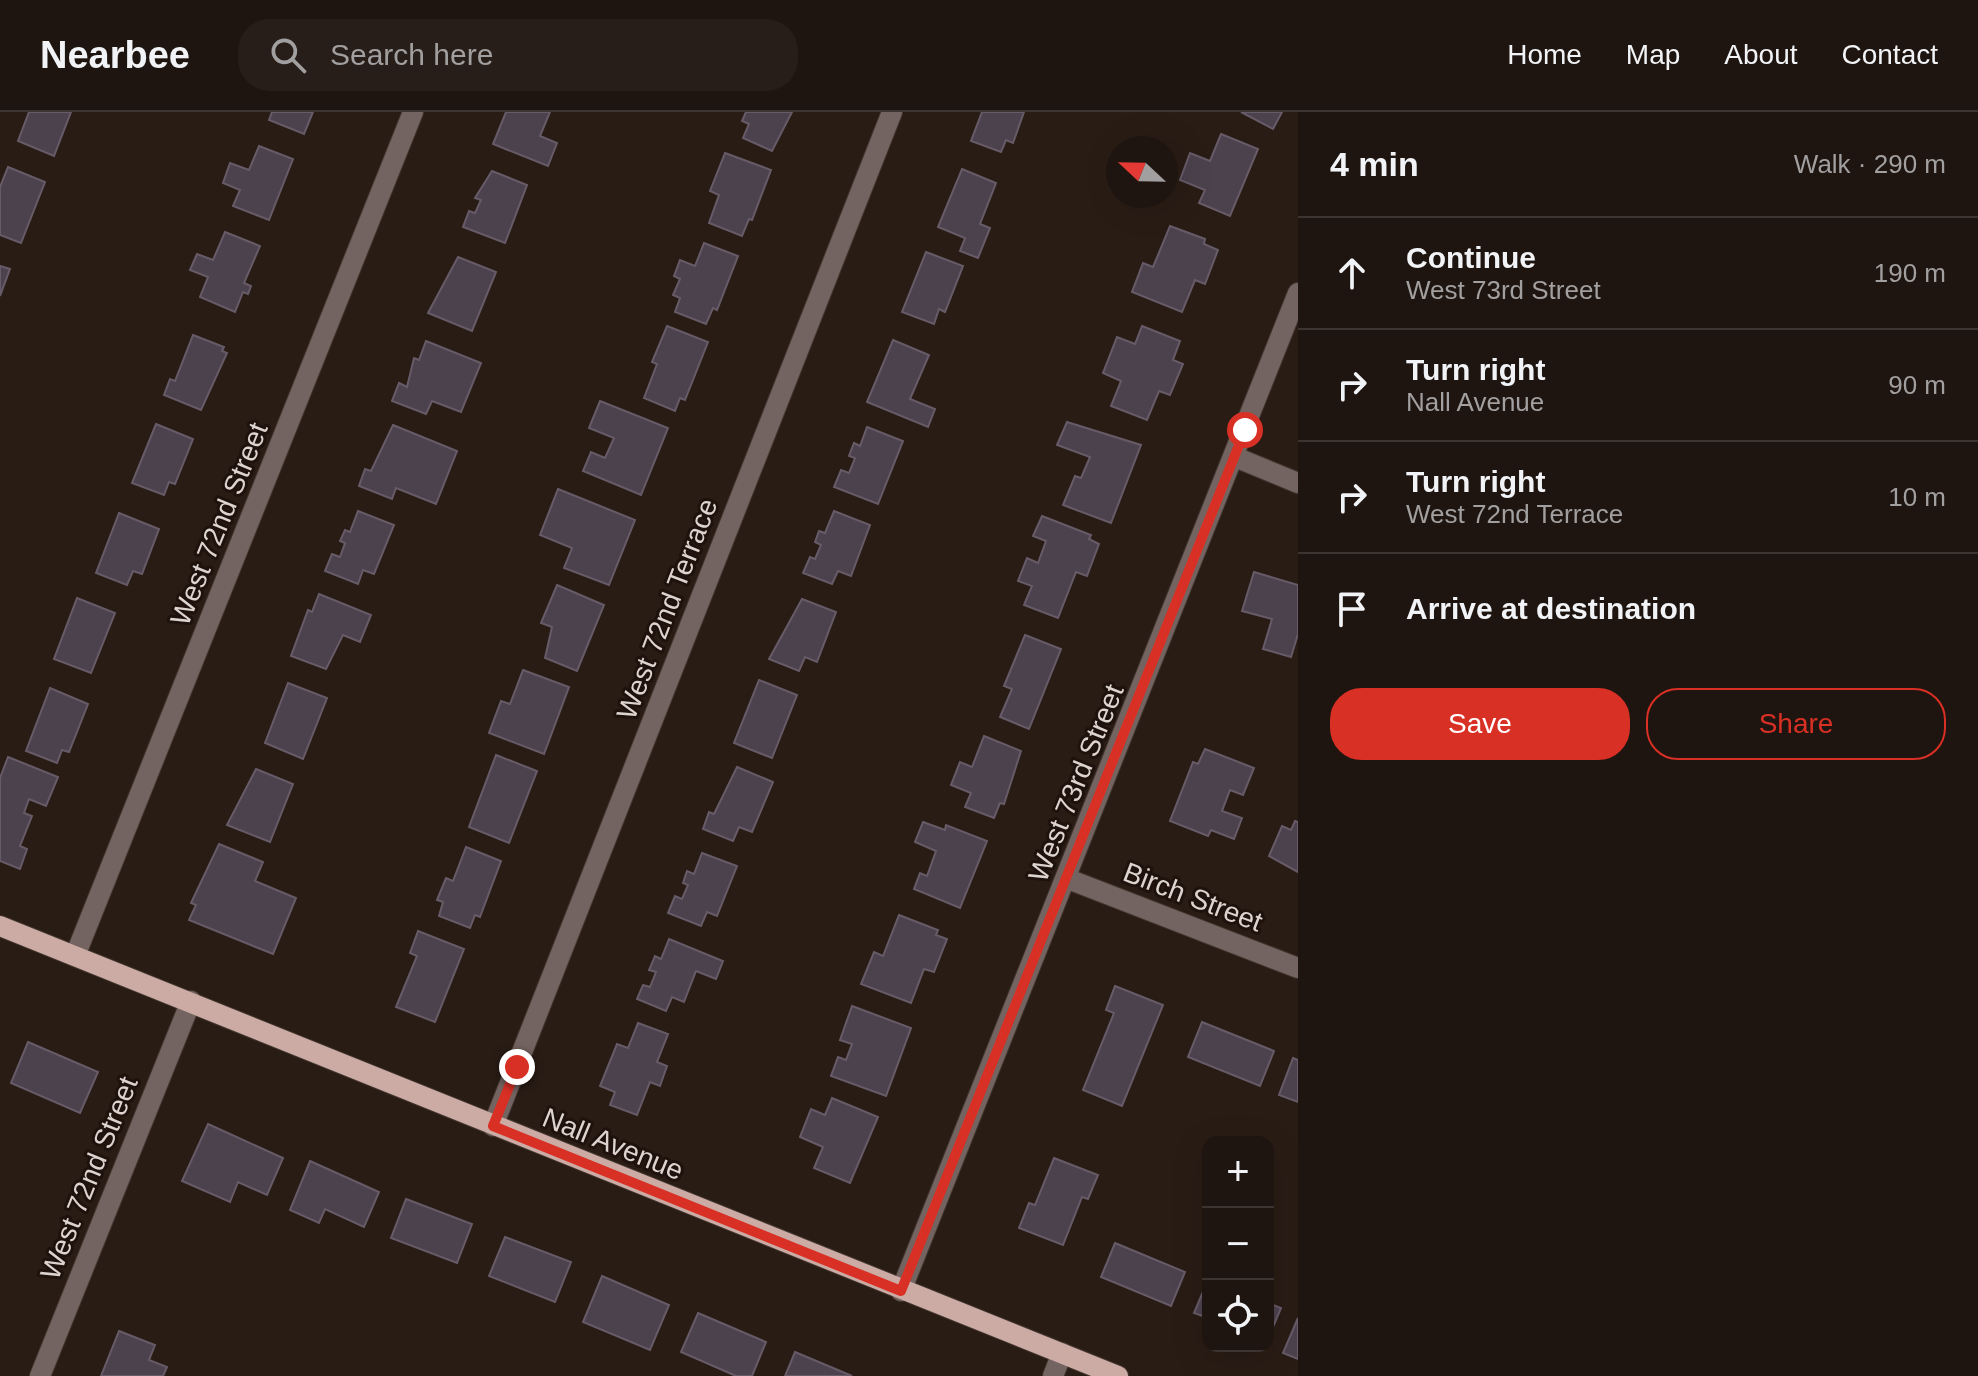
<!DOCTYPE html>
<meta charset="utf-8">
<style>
body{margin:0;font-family:Arial,sans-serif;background:#271e19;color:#f1f3f6}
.controls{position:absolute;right:24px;bottom:24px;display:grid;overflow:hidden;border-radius:16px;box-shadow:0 8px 32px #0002}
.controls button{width:72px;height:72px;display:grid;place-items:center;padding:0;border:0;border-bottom:2px solid #3c3430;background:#1f1510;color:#f1f3f6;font:40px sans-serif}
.compass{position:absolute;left:1106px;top:24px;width:72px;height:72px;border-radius:50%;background:#1f1510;box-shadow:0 8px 32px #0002;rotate:292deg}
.stop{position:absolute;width:24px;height:24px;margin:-18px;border:6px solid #d93025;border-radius:50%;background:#fff}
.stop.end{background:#d93025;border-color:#fff;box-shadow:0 2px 8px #0008}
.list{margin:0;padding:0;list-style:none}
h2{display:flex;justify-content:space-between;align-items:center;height:104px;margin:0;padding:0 32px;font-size:34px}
h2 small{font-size:26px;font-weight:400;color:#a19f9f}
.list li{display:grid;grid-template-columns:52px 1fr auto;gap:24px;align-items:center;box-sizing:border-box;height:112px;padding:0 32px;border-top:2px solid #3c3430}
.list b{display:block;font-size:30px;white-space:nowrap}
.list p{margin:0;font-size:26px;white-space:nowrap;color:#a19f9f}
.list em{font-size:26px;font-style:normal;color:#a19f9f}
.actions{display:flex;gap:16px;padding:24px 32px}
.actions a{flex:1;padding:18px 0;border:2px solid #d93025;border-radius:32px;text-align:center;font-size:28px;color:#d93025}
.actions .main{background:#d93025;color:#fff}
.icon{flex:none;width:44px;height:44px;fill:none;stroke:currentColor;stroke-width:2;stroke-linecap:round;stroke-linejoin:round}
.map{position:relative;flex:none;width:1298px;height:1264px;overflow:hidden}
header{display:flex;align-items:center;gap:48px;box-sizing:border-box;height:112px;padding:0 40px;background:#1f1510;border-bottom:2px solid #3c3430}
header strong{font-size:38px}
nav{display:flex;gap:44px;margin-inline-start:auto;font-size:28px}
.search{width:560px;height:72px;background:#271e19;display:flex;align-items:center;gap:20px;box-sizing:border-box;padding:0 28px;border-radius:32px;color:#a19f9f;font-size:30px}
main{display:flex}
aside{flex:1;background:#1f1510}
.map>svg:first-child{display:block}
</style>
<header>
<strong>Nearbee</strong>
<div class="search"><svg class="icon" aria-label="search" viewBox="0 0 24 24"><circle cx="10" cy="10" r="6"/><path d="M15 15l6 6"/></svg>Search here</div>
<nav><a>Home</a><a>Map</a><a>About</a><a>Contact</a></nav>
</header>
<main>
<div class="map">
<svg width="1298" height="1264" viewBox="0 0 1298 1264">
<rect width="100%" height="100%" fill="#291c15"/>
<g fill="#4c424e" stroke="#675b68" stroke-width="2">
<path d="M29,0H71L54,44L18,29Z"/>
<path d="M272,0H313L304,22L269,8Z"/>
<path d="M506,0H550L540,24L557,31L548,54L493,32Z"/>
<path d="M746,0H792L772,39L743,26L749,12L742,9Z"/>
<path d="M982,0H1024L1013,31L1006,28L1001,40L971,29Z"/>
<path d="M1241,0H1282L1273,17Z"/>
<path d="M1221,22L1258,37L1230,104L1199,91L1205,78L1180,68L1190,41L1210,49Z"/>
<path d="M259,34L293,47L269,108L233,94L240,78L223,71L230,51L249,58Z"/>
<path d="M725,41L771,58L752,108L749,107L742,124L709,111L719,83L710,79Z"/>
<path d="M8,55L45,70L21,131L0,123V75Z"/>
<path d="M962,57L996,71L980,112L990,116L978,146L960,139L965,126L938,115Z"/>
<path d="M492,59L527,73L505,131L463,115L469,99L475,101L481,88L475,86Z"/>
<path d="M1170,114L1205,127L1204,132L1218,138L1205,172L1195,168L1182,200L1132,180L1143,151L1153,155Z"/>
<path d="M225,120L260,134L244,171L251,174L248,182L243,180L235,200L200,185L208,165L190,158L197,142L213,148Z"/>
<path d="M704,131L738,144L717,198L713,196L706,212L675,200L680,186L673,183L680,167L674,164L680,148L695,154Z"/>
<path d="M926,140L963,154L945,200L939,197L934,212L902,200Z"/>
<path d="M458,145L496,160L472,219L428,201Z"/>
<path d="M0,154L10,157L0,184Z"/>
<path d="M667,214L708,230L685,288L680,286L675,299L644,286L657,252L652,250Z"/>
<path d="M1142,214L1180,229L1173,248L1183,252L1170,283L1159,279L1147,308L1111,294L1121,269L1103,261L1117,225L1135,232Z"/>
<path d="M193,223L224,235L222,239L227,241L201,298L164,283L170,267L175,269Z"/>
<path d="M893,228L929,243L910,287L935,297L928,315L867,290Z"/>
<path d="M426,229L481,251L461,300L432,289L426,302L392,289L399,271L407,275L414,246L419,248Z"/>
<path d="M600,289L668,316L641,383L583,359L591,340L605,346L614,326L589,316Z"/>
<path d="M1067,310L1141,333L1111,411L1063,393L1075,364L1081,366L1090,345L1057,333Z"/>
<path d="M156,312L193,327L175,372L169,370L164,383L132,371Z"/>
<path d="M393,313L457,339L436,392L396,376L392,387L359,374L365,357L371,359Z"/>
<path d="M867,315L903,329L878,392L834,375L841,358L849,361L855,346L849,344L854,331L860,334Z"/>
<path d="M558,377L635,408L609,473L564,456L572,436L540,423Z"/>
<path d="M358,399L394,413L374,462L363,458L358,472L325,459L332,442L340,445L345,431L340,429L345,418L350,420Z"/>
<path d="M834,399L870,413L851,464L838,459L832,472L803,461L810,445L815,447L821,433L815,430L819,419L825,421Z"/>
<path d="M119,401L159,417L142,462L133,459L127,473L96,461Z"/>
<path d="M1042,404L1091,423L1089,427L1099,432L1087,464L1076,460L1058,506L1024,493L1032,474L1018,469L1027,446L1038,451L1046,429L1033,424Z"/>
<path d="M1254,460L1298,473V522L1291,545L1263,537L1272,507L1242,499Z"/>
<path d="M557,473L604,493L577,559L545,546L552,515L541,511Z"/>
<path d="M319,482L371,503L360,530L343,523L326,557L291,544L308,498L312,500Z"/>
<path d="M77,486L115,501L91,561L54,547Z"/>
<path d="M802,487L836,500L817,550L805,545L799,559L769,547Z"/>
<path d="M1025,523L1061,537L1029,617L1000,605L1012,577L1004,574Z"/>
<path d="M523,558L569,575L544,642L489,621L501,589L510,592Z"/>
<path d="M759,568L797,583L772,646L734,631Z"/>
<path d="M288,571L327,586L303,647L265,631Z"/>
<path d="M50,576L88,592L69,640L62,638L57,651L26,639Z"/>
<path d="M984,624L1021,639L1004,692L1000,691L994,706L965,695L971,681L951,673L960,650L972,655Z"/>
<path d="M1205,637L1254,656L1243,683L1230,678L1222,699L1242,706L1234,727L1211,718L1208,724L1170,709L1193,650L1198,652Z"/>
<path d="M496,643L537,659L509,731L469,715Z"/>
<path d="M8,645L58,665L46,694L29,687L24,701L32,704L20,734L27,737L20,757L0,749V666Z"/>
<path d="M737,655L773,670L752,720L739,715L733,729L703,717L709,700L714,702Z"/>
<path d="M256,657L293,672L270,730L227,713Z"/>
<path d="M1295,709L1298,710V760L1269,744L1282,714L1291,718Z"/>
<path d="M923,710L945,718L946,713L987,729L960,796L914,777L920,761L927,764L936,739L915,730Z"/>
<path d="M219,732L263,750L255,769L296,786L273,842L189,808L196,793L191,791Z"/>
<path d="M466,735L501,749L480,805L475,803L470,816L439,804L443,790L437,788L446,766L453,769Z"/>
<path d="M702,741L737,754L717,804L707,800L701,814L668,801L675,784L682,787L688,773L683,771L687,759L694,762Z"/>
<path d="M899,803L938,818L936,823L947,827L934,860L924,857L911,891L861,872L874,840L883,844Z"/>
<path d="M418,819L464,837L435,910L396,895L417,844L410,841Z"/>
<path d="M669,827L723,849L716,867L696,859L684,890L672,885L666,899L637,887L643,873L650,875L656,860L649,858L655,844L661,847Z"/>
<path d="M1115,874L1163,893L1122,994L1083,978L1114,901L1106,898Z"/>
<path d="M852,894L911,916L886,984L831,964L838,945L846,948L852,932L840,928Z"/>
<path d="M1202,910L1274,939L1260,974L1188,945Z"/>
<path d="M638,911L668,922L657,950L667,954L660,974L650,970L637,1003L610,993L615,980L600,974L617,932L628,936Z"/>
<path d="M28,930L98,960L80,1001L11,971Z"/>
<path d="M1293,946L1298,948V990L1279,983Z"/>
<path d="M832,986L878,1005L850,1071L814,1056L823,1035L800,1025L811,997L825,1003Z"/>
<path d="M208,1012L283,1046L267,1083L238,1070L230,1090L182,1069Z"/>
<path d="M1054,1046L1098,1063L1088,1087L1082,1085L1063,1133L1019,1116L1029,1091L1035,1093Z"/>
<path d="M310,1049L379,1080L364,1115L325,1097L319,1111L290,1098Z"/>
<path d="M406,1087L472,1112L457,1151L391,1126Z"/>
<path d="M505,1125L571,1150L555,1190L489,1164Z"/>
<path d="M1115,1131L1185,1160L1171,1194L1101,1165Z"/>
<path d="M602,1164L669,1193L650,1238L583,1210Z"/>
<path d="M1208,1168V1206L1194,1201Z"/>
<path d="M1268,1191L1281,1196L1268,1227Z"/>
<path d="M698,1201L766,1230L752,1264H736L681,1240Z"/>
<path d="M1298,1206V1247L1283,1241Z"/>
<path d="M119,1219L155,1233L149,1248L167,1255L163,1264H101Z"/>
<path d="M795,1240L852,1264H785Z"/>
</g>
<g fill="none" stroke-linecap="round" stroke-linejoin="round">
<defs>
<g id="minor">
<path d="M1235,345L1298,371"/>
<path d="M1068,767L1298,856"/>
<path d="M75,844L413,0"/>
<path d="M493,1014L892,0"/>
<path d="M901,1179L1298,181"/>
<path d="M40,1264L191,889"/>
<path d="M1053,1264L1062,1241"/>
</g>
<path id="major" d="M0,814L1118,1264"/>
</defs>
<use href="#minor" stroke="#42362f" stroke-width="22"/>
<use href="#major" stroke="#42362f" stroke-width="22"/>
<use href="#minor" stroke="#746461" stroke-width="20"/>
<use href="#major" stroke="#cbaba4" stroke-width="20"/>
</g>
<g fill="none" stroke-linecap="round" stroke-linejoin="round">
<path stroke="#d93025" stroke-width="10" d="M517,955L493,1014L901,1179L1245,318"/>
</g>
<g text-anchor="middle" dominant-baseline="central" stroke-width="6" stroke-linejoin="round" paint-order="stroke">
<g font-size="28" fill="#ddd4cf" stroke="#1f120c">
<text transform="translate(219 412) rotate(-68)">West 72nd Street</text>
<text transform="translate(667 497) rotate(-69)">West 72nd Terrace</text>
<text transform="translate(1076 671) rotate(-68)">West 73rd Street</text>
<text transform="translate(1193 785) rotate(21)">Birch Street</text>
<text transform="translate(613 1032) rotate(22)">Nall Avenue</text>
<text transform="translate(89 1066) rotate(-68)">West 72nd Street</text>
</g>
</g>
</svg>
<div class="controls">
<button>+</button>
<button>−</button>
<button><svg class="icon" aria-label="locate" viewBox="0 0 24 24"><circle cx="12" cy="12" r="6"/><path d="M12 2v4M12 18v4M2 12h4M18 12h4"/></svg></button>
</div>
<svg class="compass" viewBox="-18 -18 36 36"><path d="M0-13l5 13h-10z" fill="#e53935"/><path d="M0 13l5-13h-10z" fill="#a19f9f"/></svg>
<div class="stop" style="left:1245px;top:318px"></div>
<div class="stop end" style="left:517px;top:955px"></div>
</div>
<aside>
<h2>4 min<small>Walk · 290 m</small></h2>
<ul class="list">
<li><svg class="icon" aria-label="ahead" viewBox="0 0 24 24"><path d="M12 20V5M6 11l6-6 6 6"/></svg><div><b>Continue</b><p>West 73rd Street</p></div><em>190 m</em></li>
<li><svg class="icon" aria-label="right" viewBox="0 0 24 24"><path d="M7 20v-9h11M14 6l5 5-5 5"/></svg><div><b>Turn right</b><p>Nall Avenue</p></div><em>90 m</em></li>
<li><svg class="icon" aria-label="right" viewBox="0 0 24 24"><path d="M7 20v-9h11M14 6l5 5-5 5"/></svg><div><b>Turn right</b><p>West 72nd Terrace</p></div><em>10 m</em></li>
<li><svg class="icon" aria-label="arrive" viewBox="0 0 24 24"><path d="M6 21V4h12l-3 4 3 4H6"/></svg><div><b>Arrive at destination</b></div></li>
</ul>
<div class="actions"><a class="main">Save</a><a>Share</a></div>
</aside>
</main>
